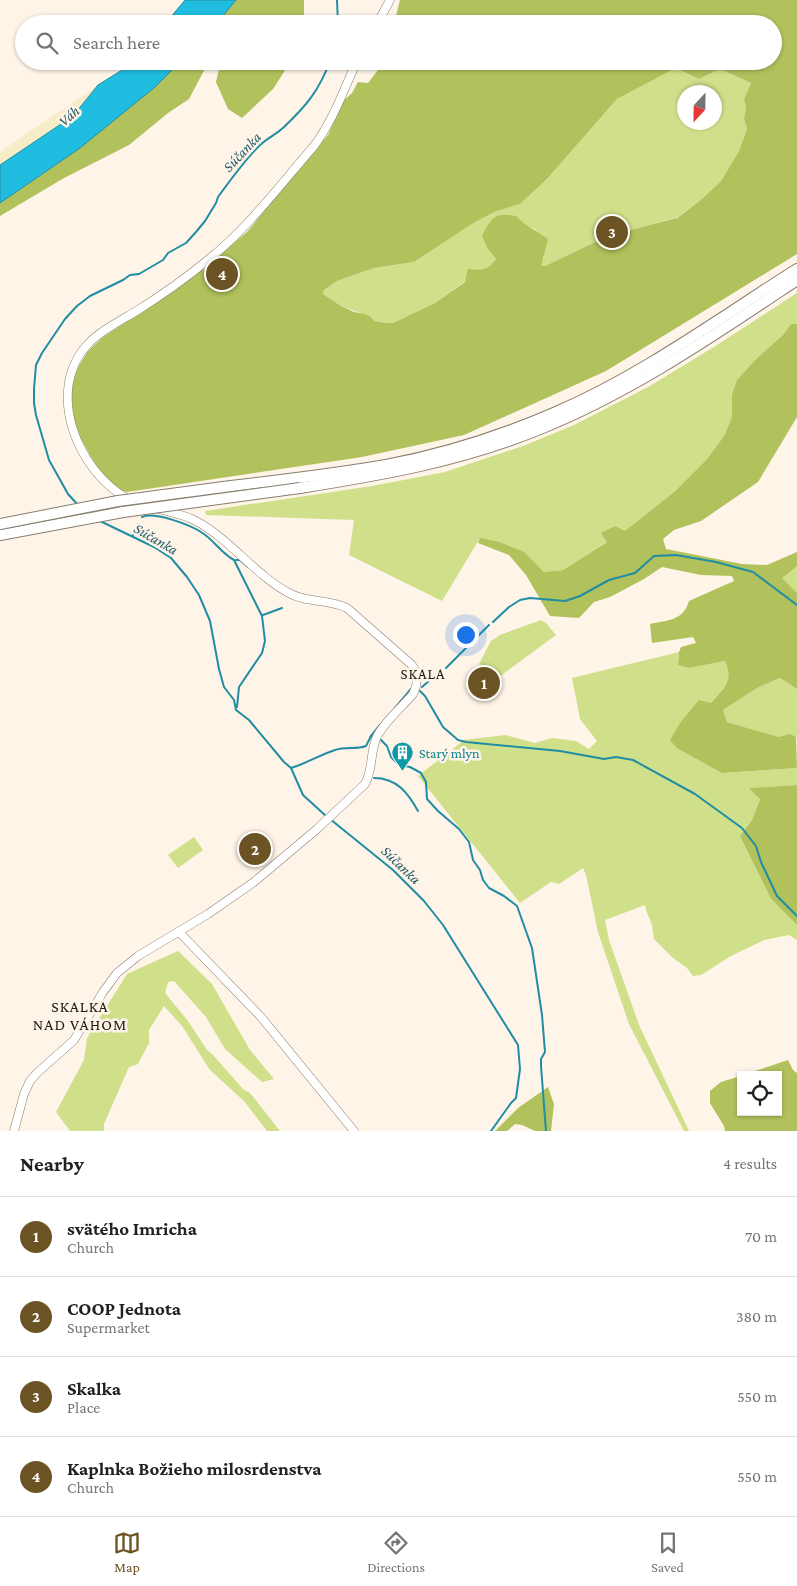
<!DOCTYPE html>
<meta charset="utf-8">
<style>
body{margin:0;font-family:"Crimson Pro",serif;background:#f6f6f6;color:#202124}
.controls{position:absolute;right:15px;bottom:15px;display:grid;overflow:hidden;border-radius:0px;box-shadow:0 1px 4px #0004}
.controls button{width:45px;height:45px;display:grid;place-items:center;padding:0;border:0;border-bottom:1px solid #e0e0e0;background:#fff;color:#202124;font:25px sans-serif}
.compass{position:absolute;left:677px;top:85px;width:45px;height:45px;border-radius:50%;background:#fff;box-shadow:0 1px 4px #0004;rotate:202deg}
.you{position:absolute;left:465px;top:634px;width:18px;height:18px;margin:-12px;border:4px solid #fff;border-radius:50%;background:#1a73e8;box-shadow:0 0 0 8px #1a73e833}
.badge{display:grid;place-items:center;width:32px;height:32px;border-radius:50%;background:#6b5323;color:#fff;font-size:16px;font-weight:700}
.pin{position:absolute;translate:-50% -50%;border:2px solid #fff;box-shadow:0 1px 5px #0006}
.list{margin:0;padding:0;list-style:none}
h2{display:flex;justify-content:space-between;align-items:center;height:65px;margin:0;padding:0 20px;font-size:21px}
h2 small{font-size:16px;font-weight:400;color:#757577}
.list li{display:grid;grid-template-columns:32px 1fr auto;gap:15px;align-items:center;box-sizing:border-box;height:80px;padding:0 20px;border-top:1px solid #e0e0e0}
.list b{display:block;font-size:19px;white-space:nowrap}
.list p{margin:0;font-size:16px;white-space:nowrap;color:#757577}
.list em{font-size:16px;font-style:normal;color:#757577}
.icon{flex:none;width:28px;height:28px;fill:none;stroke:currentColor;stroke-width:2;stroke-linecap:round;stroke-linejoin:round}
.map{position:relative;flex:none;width:797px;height:1131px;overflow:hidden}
.search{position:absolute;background:#fff;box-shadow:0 1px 4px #0004;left:15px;right:15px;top:15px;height:55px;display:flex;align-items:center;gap:12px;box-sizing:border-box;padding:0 18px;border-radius:28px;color:#757577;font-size:19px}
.sheet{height:385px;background:#fff}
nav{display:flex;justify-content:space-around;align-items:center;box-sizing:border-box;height:70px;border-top:1px solid #e0e0e0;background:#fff;font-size:14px;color:#757577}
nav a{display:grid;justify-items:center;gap:2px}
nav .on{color:#6b5323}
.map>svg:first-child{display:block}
</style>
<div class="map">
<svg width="797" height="1131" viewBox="0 0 797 1131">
<rect width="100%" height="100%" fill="#fef4e7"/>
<g fill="#d0df8a" fill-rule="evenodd">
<path d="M676,68L699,79L720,69L751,83L744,99L746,108L744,119L747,129L739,151L721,181L702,199L676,218L610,235L545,266H540L544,256L536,230L523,224L516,216L488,249L496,259L492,266L479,271L435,303L393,323H386L374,321L371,317L341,306L323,294L324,290L337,281L374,268L414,262L472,224L494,212L520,204L547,179L617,99ZM684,92H714V122H684Z"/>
<path d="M797,293V324H791L783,335L755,360L737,380L732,394V417L724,436L707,459L674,492L624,532L615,526L602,533L608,541L563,570L544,572L537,565L480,538L442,601L349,555L354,520L206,515L205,511L372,486L445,472L523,446L574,425L648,387L714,347Z"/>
<path d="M797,566V593L781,578Z"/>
<path d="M541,620L546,623L556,635L499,677L495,670L479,664L491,641L500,635Z"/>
<path d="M679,652L678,665L689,668L725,661C734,682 724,688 711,703L722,773L797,768V785L750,788L760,798L752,820L740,836L771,899L797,925V940L789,935L764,940L731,956L701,975L693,976L687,968L673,958L654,939L652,925L646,910L645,905L605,920L609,940L639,1025L689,1131H684L629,1024L598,932L586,875L583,868L559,884L551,882L520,903L418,776L464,740L505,735L535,743L552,738L576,741L589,749L597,741L580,719L572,678Z"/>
<path d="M780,678L797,689V739L796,737H779L727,722L723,710L757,688Z"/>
<path d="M194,837L203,850L178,868L168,855Z"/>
<path d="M178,951L212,984L250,1050L274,1079L262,1082L225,1049L206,1017L174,981L168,982L165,993L188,1021L207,1050L213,1055L243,1089L250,1093L280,1131H267L244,1101L210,1070L182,1026L164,1006L149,1030V1043L138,1064L129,1067L104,1124V1131H70L56,1112L84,1060L87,1038L127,974Z"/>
</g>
<g fill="#b1c15c" fill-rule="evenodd">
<path d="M236,0H304V24H216Z"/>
<path d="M400,0H797V254L606,371L464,435L362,457L127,492L118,490L96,466L81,439L72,418V386L77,369L88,351L102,338L173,291L199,271L206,269L215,279L222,273L215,264L216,258L247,232L328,135L343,101L352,93L358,82L368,83L385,61H773V24H396L395,20ZM676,68L699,79L720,69L751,83L744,99L746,108L744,119L747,129L739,151L721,181L702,199L677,218L610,235L545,266H541L548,239C537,231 525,226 516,216C494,213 492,217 482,236L488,249L496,259C489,270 480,271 468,269L465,282L435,303L393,323H386L374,321L371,317L365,314L354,312L341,306L323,294L324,290L337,281L374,268L414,262L472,224L494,212L520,204L547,179L617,99Z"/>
<path d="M181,61H209L189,99L168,113L129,145L64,178L0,216V203L80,148L155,87Z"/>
<path d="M221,61H291L273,89L242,118L228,109L216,82Z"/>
<path d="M791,324H797V417L758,482L701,521L674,530L663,539L666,549L742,564L767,565L797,552V566L782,578L797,593V689L780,678L757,688L723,710L727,722L779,737L790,734L796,737L797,768L722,773L677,748L670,740L680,723L699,700L711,703C724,688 734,682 725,661L689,668L678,665L679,652L681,647L696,643L693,637L652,643L650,624C668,620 683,621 689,601L734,581L732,576L701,575L662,567L644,579L610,597L594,602L579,618L550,616L526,575L509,555L478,543L480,538L499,542L524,552L544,572L563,570L607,542L601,533L615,526L625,531L674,492L707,459L724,436L732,417V394L737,380L755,360L783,335Z"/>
<path d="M797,785V925L771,899L740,836L752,820L760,799L749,788Z"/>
<path d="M788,1060L793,1070L797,1073V1131H725L724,1126L710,1103V1091L721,1082L741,1076V1112H778V1075H743Z"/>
<path d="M548,1087L554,1104L551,1131H535L522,1125L515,1124L507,1131H495L518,1108Z"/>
</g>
<path fill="#f6ecc7" d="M98,85L73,116L0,165V152C32,129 67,108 98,85Z"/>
<g fill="#20bde0" stroke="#208da4">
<path d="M185,0H236L216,24H165Z"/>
<path d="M131,61H181L155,87L80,148L0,203V165L73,116L98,85L122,70Z"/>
</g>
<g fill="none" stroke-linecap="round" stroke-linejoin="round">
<g stroke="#208da4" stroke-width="2">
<path d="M337,0L338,24"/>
<path d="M78,505L68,494L49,460L36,415L34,403V389L36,365L42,353L65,319L77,306L90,296L123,280L130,275L139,274L163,260L168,253L186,243L196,232L205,221L216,203L218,197C231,179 244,161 259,146C267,138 277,134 284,127C306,106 319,91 330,61"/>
<path d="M142,517C154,511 190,525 201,532C214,540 221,553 234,560L262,616L265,641L262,653L239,687L237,707"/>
<path d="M100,521L154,547L171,558L187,577L199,595L210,621L219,669L224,687L234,700L236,710L249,720L284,762L291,768L303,795L326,816"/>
<path d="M133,535L138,524"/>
<path d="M236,560H240L248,567"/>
<path d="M263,615L282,608"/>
<path d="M493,622L509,607L520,600L530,598L565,601L580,596L609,580L635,573L654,556L676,555L716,562L753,572L797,605"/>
<path d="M446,668L489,625"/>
<path d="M422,687L437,674"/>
<path d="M420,691L425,696L443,727L458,740L466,742L560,751L604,759L616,757L633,760L695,794L742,828L756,846L761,862L777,896L797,916"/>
<path d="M395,708L411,689"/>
<path d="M371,736L380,725"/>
<path d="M381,740L387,746L391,757L399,765L410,767L421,773L426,782L427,799L438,811L459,829L469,842L473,860L480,870L483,880L489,888L504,896L517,906L532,948L542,1015L545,1052L541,1059V1066L546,1131"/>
<path d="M291,768C307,763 320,755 335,750C346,746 355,750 366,746L371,736L374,737"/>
<path d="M374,778C397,778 408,793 418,811"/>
<path d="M330,819L393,870L424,901L443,925L518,1045L520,1069L516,1098L511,1103L491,1131"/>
</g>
<defs>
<g id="secondary">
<path d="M377,24L390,0"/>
<path d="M179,932L261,1017L354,1131"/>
<path d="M14,1131L24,1094L30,1081L37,1073L74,1040L103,992L117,973L138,956L208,914L254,882L317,829L365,784C373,770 370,754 376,739C381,725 403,706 413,694C418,684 419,675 412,665L347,608C329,599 306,603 289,593C255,575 230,539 196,521C175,510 150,510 128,499C78,472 44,391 88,344C101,330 122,320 138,310C162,295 186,278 209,259C249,227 280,185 314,146C334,119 343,91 357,61"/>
</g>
<g id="highway">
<path d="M231,486C283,480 334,474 386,465C444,454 501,436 556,412C642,375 718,319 797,269"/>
<path d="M300,488C381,475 458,462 535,431C629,394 713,336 797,280"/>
<path d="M0,535L123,512"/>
</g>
</defs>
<use href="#secondary" stroke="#897e6f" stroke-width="9"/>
<use href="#highway" stroke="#897e6f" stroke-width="12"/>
<use href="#secondary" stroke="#fff" stroke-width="8"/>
<use href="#highway" stroke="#fff" stroke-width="10"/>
<defs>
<g id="highway-bridge">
<path d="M123,512L300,488"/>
<path d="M0,524L118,501L231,486"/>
</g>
</defs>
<use href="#highway-bridge" stroke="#897e6f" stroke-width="12" stroke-linecap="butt"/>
<use href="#highway-bridge" stroke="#fff" stroke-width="10"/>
</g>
<defs>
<symbol id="building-pin" viewBox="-11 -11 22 30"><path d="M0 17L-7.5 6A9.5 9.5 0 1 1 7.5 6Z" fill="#0f9aa8" stroke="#fef4e7"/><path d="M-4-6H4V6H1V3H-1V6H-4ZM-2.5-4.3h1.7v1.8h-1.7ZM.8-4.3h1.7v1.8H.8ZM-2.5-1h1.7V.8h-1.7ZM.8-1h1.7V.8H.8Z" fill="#fff"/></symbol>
</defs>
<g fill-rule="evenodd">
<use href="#building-pin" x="390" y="740" width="25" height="34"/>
</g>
<g text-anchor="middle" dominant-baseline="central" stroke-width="5" stroke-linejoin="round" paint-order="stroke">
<g font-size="14" fill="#0d838f" stroke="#fef4e7" text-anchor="start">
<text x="419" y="753">Starý mlyn</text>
</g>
<g font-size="15" font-style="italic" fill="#265e6d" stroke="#fef4e7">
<text transform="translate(69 116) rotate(-42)">Váh</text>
<text transform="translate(242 152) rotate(-47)">Súčanka</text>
<text transform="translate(156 539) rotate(30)">Súčanka</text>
<text transform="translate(401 865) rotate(44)">Súčanka</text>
</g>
<g font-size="15" letter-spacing="1" fill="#211d17" stroke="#fef4e7">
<text x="423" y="674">SKALA</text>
</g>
<g font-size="16" letter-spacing="1" fill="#211d17" stroke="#fef4e7">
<text x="80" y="1006">SKALKA<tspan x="80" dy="18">NAD VÁHOM</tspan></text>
</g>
</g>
</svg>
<div class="controls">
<button><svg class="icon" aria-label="locate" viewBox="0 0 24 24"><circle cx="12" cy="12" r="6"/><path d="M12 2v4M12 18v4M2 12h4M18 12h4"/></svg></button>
</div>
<svg class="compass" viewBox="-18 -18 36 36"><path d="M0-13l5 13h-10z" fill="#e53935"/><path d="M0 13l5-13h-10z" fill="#757577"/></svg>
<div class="you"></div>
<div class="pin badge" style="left:484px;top:683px">1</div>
<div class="pin badge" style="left:255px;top:849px">2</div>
<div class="pin badge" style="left:612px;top:232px">3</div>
<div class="pin badge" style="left:222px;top:274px">4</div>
<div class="search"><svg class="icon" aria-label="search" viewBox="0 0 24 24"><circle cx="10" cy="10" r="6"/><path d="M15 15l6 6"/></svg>Search here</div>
</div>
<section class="sheet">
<h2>Nearby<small>4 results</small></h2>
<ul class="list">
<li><span class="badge">1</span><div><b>svätého Imricha</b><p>Church</p></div><em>70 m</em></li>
<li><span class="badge">2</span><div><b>COOP Jednota</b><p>Supermarket</p></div><em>380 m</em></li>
<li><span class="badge">3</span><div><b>Skalka</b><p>Place</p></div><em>550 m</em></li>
<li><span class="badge">4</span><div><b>Kaplnka Božieho milosrdenstva</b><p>Church</p></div><em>550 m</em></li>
</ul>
</section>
<nav>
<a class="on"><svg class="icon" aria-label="map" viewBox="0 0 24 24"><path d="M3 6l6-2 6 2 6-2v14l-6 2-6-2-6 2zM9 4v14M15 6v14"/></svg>Map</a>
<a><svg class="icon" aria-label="directions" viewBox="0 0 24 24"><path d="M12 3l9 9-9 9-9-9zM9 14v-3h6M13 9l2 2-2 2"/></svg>Directions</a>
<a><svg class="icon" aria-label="saved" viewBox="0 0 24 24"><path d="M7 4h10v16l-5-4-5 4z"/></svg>Saved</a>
</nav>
